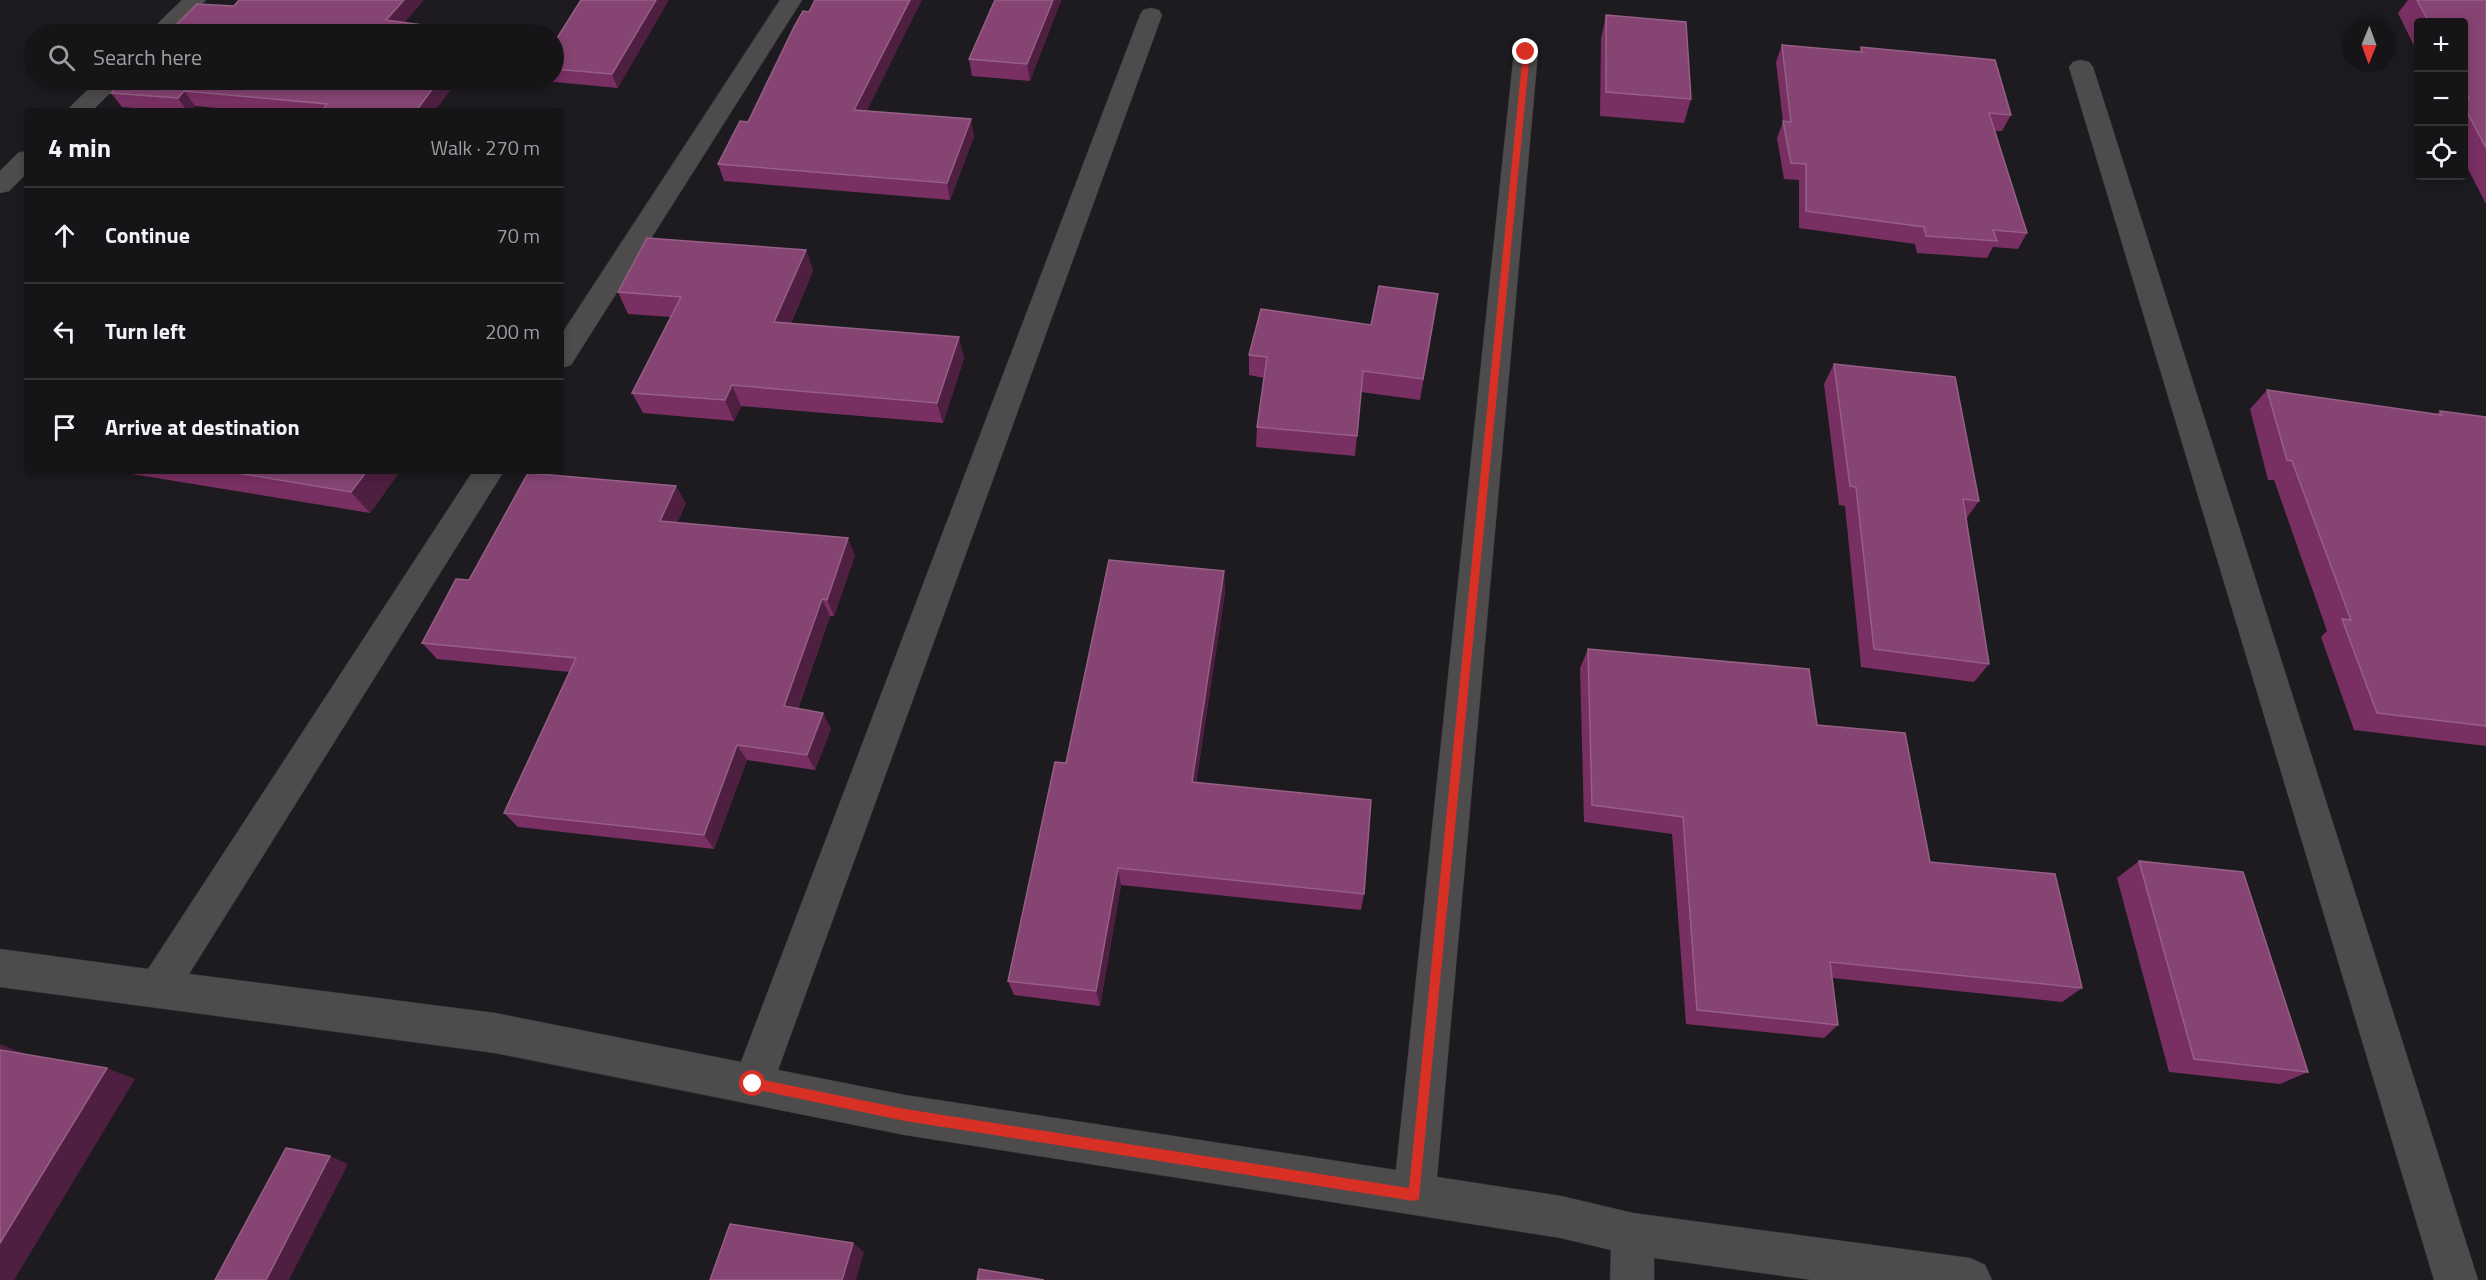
<!DOCTYPE html>
<meta charset="utf-8">
<style>
body{margin:0;font-family:"Titillium Web",sans-serif;background:#232124;color:#f1f3f6}
.controls{position:absolute;right:18px;top:18px;display:grid;overflow:hidden;border-radius:6px;box-shadow:0 3px 9px #0003}
.controls button{width:54px;height:54px;display:grid;place-items:center;padding:0;border:0;border-bottom:2px solid #353336;background:#161417;color:#f1f3f6;font:30px sans-serif}
.compass{position:absolute;left:2342px;top:18px;width:54px;height:54px;border-radius:50%;background:#161417;box-shadow:0 3px 9px #0003;rotate:181deg}
.stop{position:absolute;width:18px;height:18px;margin:-14px;border:4px solid #d93025;border-radius:50%;background:#fff}
.stop.end{background:#d93025;border-color:#fff;box-shadow:0 2px 6px #0008}
.list{margin:0;padding:0;list-style:none}
h2{display:flex;justify-content:space-between;align-items:center;height:78px;margin:0;padding:0 24px;font-size:26px}
h2 small{font-size:20px;font-weight:400;color:#9e9ea1}
.list li{display:grid;grid-template-columns:39px 1fr auto;gap:18px;align-items:center;box-sizing:border-box;height:96px;padding:0 24px;border-top:2px solid #353336}
.list b{display:block;font-size:22px;white-space:nowrap}
.list em{font-size:20px;font-style:normal;color:#9e9ea1}
.icon{flex:none;width:33px;height:33px;fill:none;stroke:currentColor;stroke-width:2;stroke-linecap:round;stroke-linejoin:round}
.map{position:relative;flex:none;width:2486px;height:1280px;overflow:hidden}
.search{position:absolute;background:#161417;box-shadow:0 3px 9px #0003;left:24px;top:24px;width:540px;height:66px;display:flex;align-items:center;gap:15px;box-sizing:border-box;padding:0 21px;border-radius:33px;color:#9e9ea1;font-size:22px}
.panel{position:absolute;background:#161417;box-shadow:0 3px 9px #0003;left:24px;top:108px;width:540px;height:366px;border-radius:6px}
.map>svg:first-child{display:block}
</style>
<div class="map">
<svg width="2486" height="1280" viewBox="0 0 2486 1280">
<rect width="100%" height="100%" fill="#1d1b1f"/>
<g fill="none" stroke-linecap="round" stroke-linejoin="round">
<defs>
<g id="minor">
<path d="M182,0H206L171,34H147Z"/>
<path d="M780,0H802L571,365L561,368V335Z"/>
<path d="M1151,8L1159,10L1162,15L778,1070L905,1095L1396,1170L1514,52L1518,47L1526,45L1534,47L1538,52L1437,1177L1561,1196L1633,1213L1970,1258L1985,1265L1992,1280H1812L1654,1258V1280H1610L1611,1250L1561,1238L905,1135L495,1053L0,987V949L148,969L473,471H504L189,974L495,1013L741,1062L1140,15L1143,10Z"/>
<path d="M2081,60L2089,62L2093,67L2478,1280H2434L2069,67L2073,62Z"/>
<path d="M98,80H123L92,111H66Z"/>
<path d="M27,151V173L9,191L0,193V171L18,153Z"/>
</g>
</defs>
<use href="#minor" stroke="#363538" stroke-width="1"/>
<use href="#minor" fill="#4e4b4c" fill-rule="evenodd"/>
</g>
<g fill="#782f62">
<path d="M581,0L618,88L544,81L543,80H554V43Z"/>
<path d="M995,0H1061L1030,81L972,76L969,59Z"/>
<path d="M2408,0H2486V204L2463,159V22H2418V54L2398,13Z"/>
<path d="M1606,15L1691,99L1684,123L1600,116L1601,39Z"/>
<path d="M1782,45L1859,52L1861,47L2011,115L2002,131H1995L2027,233L2018,249L1993,247L1987,258L1917,253L1915,244L1799,228V180L1784,179L1777,138L1783,122L1776,62Z"/>
<path d="M124,80L435,111H250L195,106L190,111H169L122,107L111,93Z"/>
<path d="M867,111L974,136L950,200L724,181L718,164L748,122Z"/>
<path d="M806,250L813,271L791,323L964,358L943,423L741,406L734,421L643,413L632,393L671,317L628,314L618,292Z"/>
<path d="M1435,315L1420,400L1361,392L1355,456L1256,447L1257,427L1264,378L1249,375V355L1371,325Z"/>
<path d="M1834,364L1979,501L1966,519L1989,664L1974,682L1861,667L1845,506L1839,505L1824,384Z"/>
<path d="M2267,390L2436,415L2440,411L2486,417V746L2354,730L2321,637L2327,631L2274,480H2268L2250,409Z"/>
<path d="M113,471H400L370,513Z"/>
<path d="M686,503L677,523L855,555L834,616H830L798,709L831,728L815,770L747,760L714,849L518,827L504,813L570,672L437,659L422,643L469,580Z"/>
<path d="M1224,571L1225,592L1196,783L1364,894L1361,910L1121,885L1100,1006L1014,995L1008,981L1066,763Z"/>
<path d="M1588,649L1817,725L1930,862L2082,988L2062,1002L1832,978L1838,1025L1824,1038L1686,1024L1672,834L1584,822L1580,668Z"/>
<path d="M2139,861L2308,1072L2280,1084L2169,1072L2117,878Z"/>
</g>
<g fill="#4e1f41">
<path d="M404,0H424L395,34L386,20Z"/>
<path d="M656,0H669L618,88L612,74Z"/>
<path d="M910,0H922L859,127L854,110Z"/>
<path d="M1053,0H1061L1030,81L1027,64Z"/>
<path d="M439,80H458L435,111H416Z"/>
<path d="M184,91L195,106L190,111H187L178,98Z"/>
<path d="M971,119L974,136L950,200L947,183Z"/>
<path d="M806,250L813,271L782,343L774,322Z"/>
<path d="M959,337L964,358L943,423L937,403Z"/>
<path d="M732,385L741,406L734,421L725,400Z"/>
<path d="M367,471H400L370,513L351,492Z"/>
<path d="M676,486L686,503L670,538L660,521Z"/>
<path d="M848,538L855,555L834,616L827,600Z"/>
<path d="M1224,571L1225,592L1193,801L1192,782Z"/>
<path d="M822,599L830,616L793,722L784,706Z"/>
<path d="M823,713L831,728L815,770L807,755Z"/>
<path d="M737,745L747,760L714,849L704,835Z"/>
<path d="M1118,868L1121,885L1100,1006L1096,991Z"/>
<path d="M0,1044L27,1055L0,1052Z"/>
<path d="M107,1068L135,1079L14,1280H0V1243Z"/>
<path d="M330,1156L348,1164L289,1280H266Z"/>
<path d="M853,1243L864,1252L856,1280H842Z"/>
</g>
<g fill="#854472" stroke="#965f86" stroke-width="1.5">
<path d="M239,0H404L386,20L474,32L472,34H167L197,4L234,6Z"/>
<path d="M581,0H656L612,74L554,69V43Z"/>
<path d="M815,0H910L854,110L971,119L947,183L718,164L740,121L748,122L794,27L803,11L809,12Z"/>
<path d="M995,0H1053L1027,64L969,59Z"/>
<path d="M2417,0H2486V148L2463,104V98H2469L2463,88V22H2429Z"/>
<path d="M1606,15L1686,22L1691,99L1606,92Z"/>
<path d="M1782,45L1862,52L1861,47L1995,60L2011,115L1989,113L2027,233L1993,230L1997,241L1926,236L1924,227L1806,211V164L1791,163L1783,121L1791,122Z"/>
<path d="M124,80H439L416,111H322L327,104L184,91L178,98L111,93Z"/>
<path d="M647,238L806,250L774,322L959,337L937,403L732,385L725,400L632,393L681,297L618,292Z"/>
<path d="M1379,286L1438,294L1423,379L1363,371L1357,436L1257,427L1267,357L1249,355L1261,309L1371,325Z"/>
<path d="M1834,364L1955,377L1979,501L1963,499L1989,664L1874,649L1856,487L1850,486Z"/>
<path d="M2267,390L2442,415L2440,411L2486,417V726L2377,713L2342,619L2351,620L2292,461L2287,460Z"/>
<path d="M225,471H367L351,492Z"/>
<path d="M528,473L676,486L660,521L848,538L827,600L822,599L784,706L823,713L807,755L737,745L704,835L504,813L576,658L422,643L456,579L469,580Z"/>
<path d="M1109,560L1224,571L1192,782L1371,800L1364,894L1118,868L1096,991L1008,981L1055,762L1066,763Z"/>
<path d="M1588,649L1809,669L1817,725L1905,733L1930,862L2055,874L2082,988L1830,962L1838,1025L1697,1010L1683,817L1592,805Z"/>
<path d="M2139,861L2243,872L2308,1072L2194,1059Z"/>
<path d="M0,1050L107,1068L0,1243Z"/>
<path d="M286,1148L330,1156L266,1280H215Z"/>
<path d="M730,1224L853,1243L842,1280H710Z"/>
<path d="M979,1269L1044,1280H977Z"/>
</g>
<path fill="#d93025" d="M1526,50L1530,52L1419,1199L1414,1201L905,1121L749,1088V1080L753,1078L905,1109L1409,1188L1523,52Z"/>
</svg>
<div class="controls">
<button>+</button>
<button>−</button>
<button><svg class="icon" aria-label="locate" viewBox="0 0 24 24"><circle cx="12" cy="12" r="6"/><path d="M12 2v4M12 18v4M2 12h4M18 12h4"/></svg></button>
</div>
<svg class="compass" viewBox="-18 -18 36 36"><path d="M0-13l5 13h-10z" fill="#e53935"/><path d="M0 13l5-13h-10z" fill="#9e9ea1"/></svg>
<div class="stop" style="left:753px;top:1084px"></div>
<div class="stop end" style="left:1526px;top:52px"></div>
<div class="search"><svg class="icon" aria-label="search" viewBox="0 0 24 24"><circle cx="10" cy="10" r="6"/><path d="M15 15l6 6"/></svg>Search here</div>
<section class="panel">
<h2>4 min<small>Walk · 270 m</small></h2>
<ul class="list">
<li><svg class="icon" aria-label="ahead" viewBox="0 0 24 24"><path d="M12 20V5M6 11l6-6 6 6"/></svg><div><b>Continue</b></div><em>70 m</em></li>
<li><svg class="icon" aria-label="left" viewBox="0 0 24 24"><path d="M17 20v-9H6M10 6l-5 5 5 5"/></svg><div><b>Turn left</b></div><em>200 m</em></li>
<li><svg class="icon" aria-label="arrive" viewBox="0 0 24 24"><path d="M6 21V4h12l-3 4 3 4H6"/></svg><div><b>Arrive at destination</b></div></li>
</ul>
</section>
</div>
